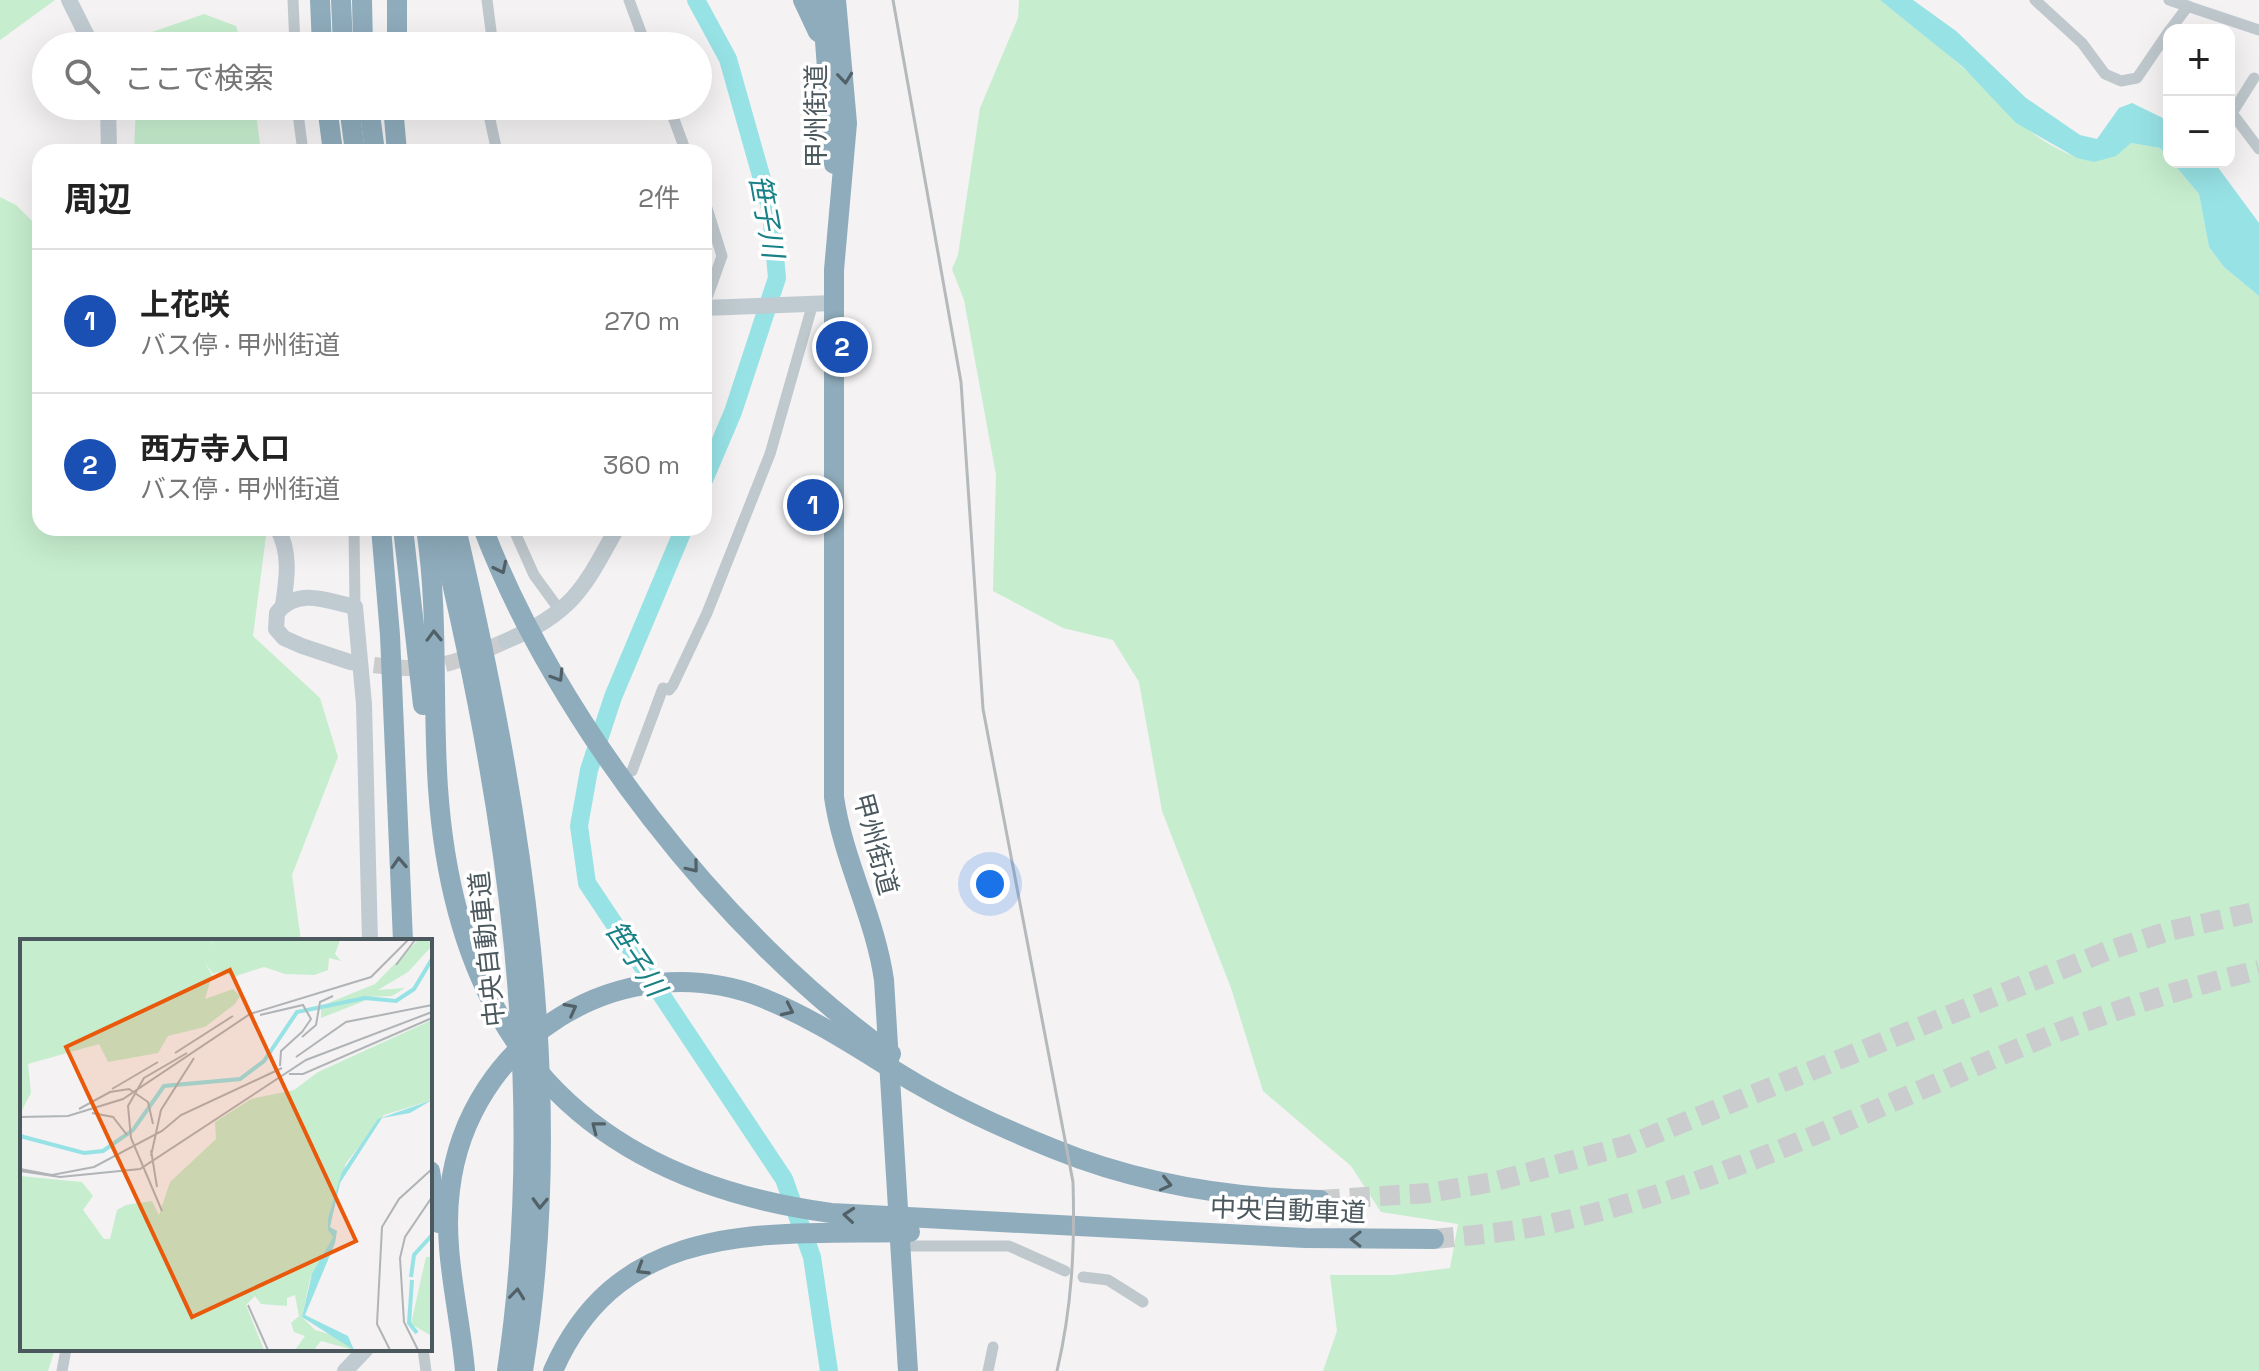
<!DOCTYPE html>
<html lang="ja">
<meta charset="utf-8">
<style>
body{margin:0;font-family:"Space Grotesk","Noto Sans JP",sans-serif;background:#f6f6f6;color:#222}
.controls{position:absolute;right:24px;top:24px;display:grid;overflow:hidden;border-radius:16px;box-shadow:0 8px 32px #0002}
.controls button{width:72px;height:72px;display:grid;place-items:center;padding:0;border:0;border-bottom:2px solid #e0e0e0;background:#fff;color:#222;font:40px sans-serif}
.you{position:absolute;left:990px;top:884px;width:28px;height:28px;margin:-20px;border:6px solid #fff;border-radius:50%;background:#1a73e8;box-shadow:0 0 0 12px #1a73e833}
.badge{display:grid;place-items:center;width:52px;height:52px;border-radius:50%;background:#b45309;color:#fff;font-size:26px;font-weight:700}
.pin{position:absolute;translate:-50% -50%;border:4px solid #fff;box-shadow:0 2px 8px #0006}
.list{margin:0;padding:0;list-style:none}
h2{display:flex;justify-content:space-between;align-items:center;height:104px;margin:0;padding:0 32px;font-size:34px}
h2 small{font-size:26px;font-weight:400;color:#767676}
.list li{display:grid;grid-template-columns:52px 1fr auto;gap:24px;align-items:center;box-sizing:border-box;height:144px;padding:0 32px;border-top:2px solid #e0e0e0}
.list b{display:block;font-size:30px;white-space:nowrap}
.list p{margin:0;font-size:26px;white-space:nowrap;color:#767676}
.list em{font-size:26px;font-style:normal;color:#767676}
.icon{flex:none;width:44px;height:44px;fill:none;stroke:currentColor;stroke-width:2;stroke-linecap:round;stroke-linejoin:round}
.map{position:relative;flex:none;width:2259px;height:1371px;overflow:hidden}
.search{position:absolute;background:#fff;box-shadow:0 8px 32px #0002;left:32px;top:32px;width:680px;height:88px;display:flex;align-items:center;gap:20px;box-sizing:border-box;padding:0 28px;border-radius:44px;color:#767676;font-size:30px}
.panel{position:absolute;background:#fff;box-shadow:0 8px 32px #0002;left:32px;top:144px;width:680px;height:392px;border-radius:24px}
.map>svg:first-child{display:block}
</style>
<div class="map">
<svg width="2259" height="1371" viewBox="0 0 2259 1371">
<rect width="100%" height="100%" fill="#f4f2f3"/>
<g fill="#c6edce">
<path d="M0,0H55L0,40Z"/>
<path d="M1019,0H1880C1907,22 1935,43 1961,66C2005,105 2031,147 2094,162L2131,143L2160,148L2199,194L2209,247L2224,267L2259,296V1371H1323L1337,1331L1330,1275H1394L1450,1268L1458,1224L1381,1212L1351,1166L1263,1091L1231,988L1162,811L1139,682L1113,640L1063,628L993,591L996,475L964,300L952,269L958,255L980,108L1018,18Z"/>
<path d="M204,14L236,26L242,46H135V38Z"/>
<path d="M136,106H255L261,152H134Z"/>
<path d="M0,197L16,205L40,229V528H267L253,636L320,698L338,757L292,875L301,941H22V1349H55L48,1371H0Z"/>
</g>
<g fill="#97e2e5">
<path d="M1880,0H1913L1956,31L2026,98L2080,135L2097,139L2119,108L2132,103L2169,121V158L2160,148L2131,143L2116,156L2094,162L2077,158L2016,123L1963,67Z"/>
<path d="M2172,162H2214L2259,223V296L2224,267L2209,247L2199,194Z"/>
</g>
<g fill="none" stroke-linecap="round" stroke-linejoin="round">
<g stroke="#97e2e5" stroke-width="18">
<path d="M696,0L728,59L771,211L777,278L733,412L704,480"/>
<path d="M684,528L613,697L589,770L579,826L587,883L784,1179L812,1257L829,1371"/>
</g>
<path stroke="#caccce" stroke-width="16" stroke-dasharray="16 8" stroke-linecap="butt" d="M350,662C425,672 436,672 506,641"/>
<g stroke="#caccce" stroke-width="20" stroke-dasharray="20 10" stroke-linecap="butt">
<path d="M1320,1200L1428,1193L1493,1182L1628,1145L2107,951L2169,931L2259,911"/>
<path d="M1434,1239C1474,1235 1515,1232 1554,1223C1728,1183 1887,1101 2051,1035C2119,1008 2188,987 2259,970"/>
</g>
<g stroke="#bfc8cd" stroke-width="11">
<path d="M293,0L295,46"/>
<path d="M487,0L493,46"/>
<path d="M629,0L646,46"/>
<path d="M2035,0L2082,43L2105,74L2121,81L2137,78L2169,31"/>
<path d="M2169,0L2259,30"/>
<path d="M2170,30L2188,6"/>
<path d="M2254,78L2232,113L2259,149"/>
<path d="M297,106L303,152"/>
<path d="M487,106L497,152"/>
<path d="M669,106L686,152"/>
<path d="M704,199L722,256L704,306"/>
<path d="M354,528L355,607"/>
<path d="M513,528L534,575L561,612"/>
<path d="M632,771L663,688L669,690L673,685L707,613L770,454L813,303"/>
<path d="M899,1246H1009L1065,1271"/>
<path d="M1083,1277L1108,1280L1143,1302"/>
<path d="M423,1349L426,1371"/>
<path d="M62,1371L66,1349"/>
<path d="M988,1371L993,1347"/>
</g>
<g stroke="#c0cbd1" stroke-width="16">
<path d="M69,0L92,46"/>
<path d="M108,106L109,152"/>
<path d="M704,308L833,303"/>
<path d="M277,528C291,551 287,579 283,605"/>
<path d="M506,641C573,612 583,590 617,528"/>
<path d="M350,662L302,646L284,638L276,629L277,613C297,587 328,601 355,607L364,704L370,941"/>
<path d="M345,1371L366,1349"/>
</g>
<g stroke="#8facbc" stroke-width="20">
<path d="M320,0L322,46"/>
<path d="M341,0L343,46"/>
<path d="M362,0L363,46"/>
<path d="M803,0L818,32"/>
<path d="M822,0L834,164"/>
<path d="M836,0L847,123L834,270V797C843,860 875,917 884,980L908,1371"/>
<path d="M397,46V0"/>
<path d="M327,106L333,152"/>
<path d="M349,106L355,152"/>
<path d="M369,106L375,152"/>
<path d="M393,106L397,152"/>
<path d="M381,528L390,635L403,941"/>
<path d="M403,528L423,705"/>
<path d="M426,528C439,614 432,701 438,788C455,1038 581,1179 831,1213L1305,1238L1434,1239"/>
<path d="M439,528C506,804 549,1087 507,1371"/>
<path d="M456,528C520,803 569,1089 523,1371"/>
<path d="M483,528C556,720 723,935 891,1054"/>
<path d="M430,1171L439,1223"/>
<path d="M465,1371C460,1311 442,1250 450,1190C467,1041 621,942 763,998C818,1020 866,1054 917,1084C960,1109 1007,1130 1054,1149C1140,1184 1228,1198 1320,1200"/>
<path d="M553,1371C621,1216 769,1235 910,1232"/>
</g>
<path stroke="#b5b9bc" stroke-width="3" d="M893,0L961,382L983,709L1073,1182C1075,1247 1072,1307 1057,1371"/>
</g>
<defs><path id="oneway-chevron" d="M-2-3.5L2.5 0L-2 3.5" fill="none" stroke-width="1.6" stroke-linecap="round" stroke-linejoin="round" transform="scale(2)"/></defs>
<g stroke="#526067">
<use href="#oneway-chevron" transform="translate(845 78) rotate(84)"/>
<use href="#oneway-chevron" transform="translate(501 568) rotate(64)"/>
<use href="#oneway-chevron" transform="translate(434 636) rotate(-91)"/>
<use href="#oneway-chevron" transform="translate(558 676) rotate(58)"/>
<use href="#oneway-chevron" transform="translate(399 863) rotate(-93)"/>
<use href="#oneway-chevron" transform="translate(693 867) rotate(51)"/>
<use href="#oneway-chevron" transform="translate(571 1009) rotate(-28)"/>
<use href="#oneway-chevron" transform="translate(788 1010) rotate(25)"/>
<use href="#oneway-chevron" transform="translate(597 1127) rotate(-142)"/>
<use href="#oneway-chevron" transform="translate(1166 1184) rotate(13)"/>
<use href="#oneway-chevron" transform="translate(540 1203) rotate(92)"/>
<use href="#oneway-chevron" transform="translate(849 1215) rotate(-175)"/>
<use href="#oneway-chevron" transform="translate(1356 1239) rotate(-179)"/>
<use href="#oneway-chevron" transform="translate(642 1269) rotate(148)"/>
<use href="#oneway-chevron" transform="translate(517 1294) rotate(-84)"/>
</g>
<g text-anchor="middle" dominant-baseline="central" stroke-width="7" stroke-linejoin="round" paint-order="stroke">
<g font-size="26" fill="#4b585e" stroke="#fff">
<text transform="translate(816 116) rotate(-90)">甲州街道</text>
<text transform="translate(876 844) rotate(75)">甲州街道</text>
<text transform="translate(487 949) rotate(-96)">中央自動車道</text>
<text transform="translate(1288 1210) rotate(2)">中央自動車道</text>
</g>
<g font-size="28" font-style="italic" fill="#188186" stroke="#fff">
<text transform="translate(767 216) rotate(80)">笹子川</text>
<text transform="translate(636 958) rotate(56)">笹子川</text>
</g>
</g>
<g transform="translate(20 939)">
<rect width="412" height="412" fill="#f4f2f3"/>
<path d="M0,1H192L191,7L193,1H320L315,15L321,22L309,19L308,31L294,36L265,35L244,28L213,38L203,32L193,35L184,22L192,36L185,60L213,50L220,57L215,65L185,88L148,97L138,114L88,123L79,105L8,125L11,154L2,171ZM398,1H409L411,8L388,33L358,51L385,49L372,57L344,58V62L301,79V67L355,45ZM412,81V161L364,176L326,224L308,279L313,298L290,340L282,378L295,391L322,399L334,411L301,402L294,411H275L285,397L274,393L271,384L279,377L275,356L267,359V367L241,365L235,357L226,366L244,411H0V237L62,243L73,257L63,271L84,300H90L97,271L106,266L132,262L139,276L150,243L196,200L195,183L231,160L274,151L298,133ZM406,318H412V397L391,385Z" fill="#c6edce"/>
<path d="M412,161L390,174L362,179L320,244L310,288L317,292L315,304L285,376L328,397L334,411L282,378L292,335L313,298L308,291V279L322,233L358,180Z" fill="#97e2e5"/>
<path fill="none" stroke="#97e2e5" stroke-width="4" d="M0,197L64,214L83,212L113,191L144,147L220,140L244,122L277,73L345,59L376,62L394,50L412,20M391,338L394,316L412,296M392,341L389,384L397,394"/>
<path fill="none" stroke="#b0b4b7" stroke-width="2" d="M376,26L395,1M240,76L283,66L291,80L282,93M282,98L296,86L300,63L313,57M155,114L213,77M276,118L326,83L412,66M260,127L261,112L283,92M269,135H283L412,79M92,150L138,123M59,170L90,153L109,150L128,163L133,185M72,174L93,178L107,196M0,178L48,177L103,160L230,75L351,38L388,1M131,211L137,248M131,217L141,171L174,119M0,230L32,236L74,228L142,192L161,176L262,129M0,232L40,238L120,230L286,121L412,73M142,272L111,199L108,167L124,139L167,114M228,366L248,411M370,411L357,385L362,288L379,260L412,230M398,411L384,383L380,319L385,298L412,258"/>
<path fill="#e8590c" fill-opacity="0.15" stroke="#e8590c" stroke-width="4" d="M210,31L336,302L172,378L46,108Z"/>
<rect width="412" height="412" fill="none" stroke="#4b585e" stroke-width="4"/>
</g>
</svg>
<div class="controls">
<button>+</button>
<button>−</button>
</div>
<div class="you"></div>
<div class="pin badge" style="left:813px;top:505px;background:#1a4fb4">1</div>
<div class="pin badge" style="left:842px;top:347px;background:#1a4fb4">2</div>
<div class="search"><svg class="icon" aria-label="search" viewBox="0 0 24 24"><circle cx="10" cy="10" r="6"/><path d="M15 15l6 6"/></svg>ここで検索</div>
<section class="panel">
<h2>周辺<small>2件</small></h2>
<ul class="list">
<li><span class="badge" style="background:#1a4fb4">1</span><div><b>上花咲</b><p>バス停 · 甲州街道</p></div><em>270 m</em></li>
<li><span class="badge" style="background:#1a4fb4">2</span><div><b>西方寺入口</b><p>バス停 · 甲州街道</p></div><em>360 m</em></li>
</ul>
</section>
</div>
